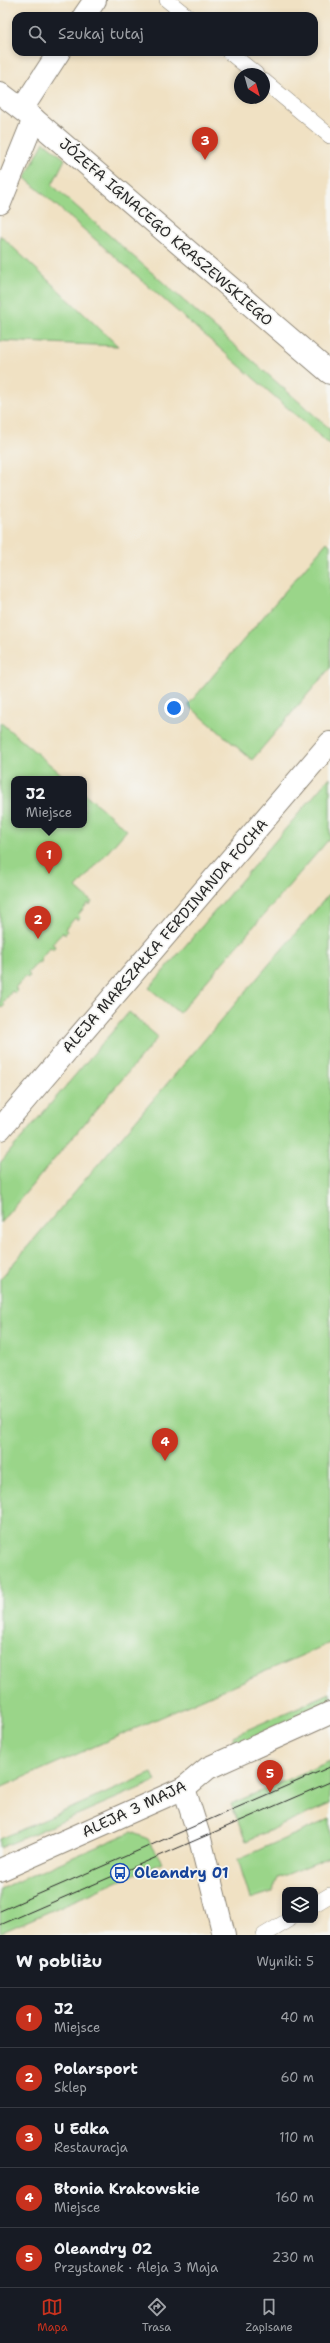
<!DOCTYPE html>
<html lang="pl">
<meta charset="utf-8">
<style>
body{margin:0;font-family:"Shantell Sans",sans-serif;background:#20242c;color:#f1f3f6}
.controls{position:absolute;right:12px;bottom:12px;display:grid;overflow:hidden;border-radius:8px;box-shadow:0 2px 6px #0003}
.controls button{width:36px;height:36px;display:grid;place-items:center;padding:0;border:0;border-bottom:1px solid #363941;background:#171b24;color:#f1f3f6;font:20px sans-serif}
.compass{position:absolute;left:234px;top:68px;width:36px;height:36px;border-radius:50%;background:#171b24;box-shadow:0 2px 6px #0003;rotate:143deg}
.you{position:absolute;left:174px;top:708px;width:14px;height:14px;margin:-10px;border:3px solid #fff;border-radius:50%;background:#1a73e8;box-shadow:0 0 0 6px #1a73e833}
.badge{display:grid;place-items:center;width:26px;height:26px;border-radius:50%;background:#c8321e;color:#fff;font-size:13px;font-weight:700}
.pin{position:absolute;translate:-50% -33px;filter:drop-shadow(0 1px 2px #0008)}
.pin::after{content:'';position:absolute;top:21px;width:14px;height:12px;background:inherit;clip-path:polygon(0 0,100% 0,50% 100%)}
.popup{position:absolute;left:11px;top:776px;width:76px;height:52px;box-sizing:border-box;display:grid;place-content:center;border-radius:8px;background:#171b24;filter:drop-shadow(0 1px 3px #0005);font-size:13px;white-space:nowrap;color:#9ea1a6}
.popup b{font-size:15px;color:#f1f3f6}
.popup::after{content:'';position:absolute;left:50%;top:100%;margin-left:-8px;border:8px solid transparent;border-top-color:#171b24}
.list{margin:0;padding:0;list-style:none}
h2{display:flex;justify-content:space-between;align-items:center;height:52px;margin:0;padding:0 16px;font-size:17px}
h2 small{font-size:13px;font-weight:400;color:#9ea1a6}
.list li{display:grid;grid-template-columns:26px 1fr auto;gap:12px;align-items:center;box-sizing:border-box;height:60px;padding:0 16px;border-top:1px solid #363941}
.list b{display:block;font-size:15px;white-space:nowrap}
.list p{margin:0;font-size:13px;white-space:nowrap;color:#9ea1a6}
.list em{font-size:13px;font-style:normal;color:#9ea1a6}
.icon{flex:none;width:22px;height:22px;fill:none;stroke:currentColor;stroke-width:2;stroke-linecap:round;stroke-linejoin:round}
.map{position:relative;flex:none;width:330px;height:1935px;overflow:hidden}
.search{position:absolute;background:#171b24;box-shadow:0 2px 6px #0003;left:12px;right:12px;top:12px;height:44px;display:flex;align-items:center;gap:10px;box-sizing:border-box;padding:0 14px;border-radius:12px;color:#9ea1a6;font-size:15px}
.sheet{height:352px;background:#171b24}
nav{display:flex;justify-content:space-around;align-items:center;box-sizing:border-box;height:56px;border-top:1px solid #363941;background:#171b24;font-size:11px;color:#9ea1a6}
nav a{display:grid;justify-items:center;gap:2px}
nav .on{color:#c8321e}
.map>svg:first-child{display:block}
</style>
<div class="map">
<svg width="330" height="1935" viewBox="0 0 330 1935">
<rect width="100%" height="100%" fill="#f6f6f2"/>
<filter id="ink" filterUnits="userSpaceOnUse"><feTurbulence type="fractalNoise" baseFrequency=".025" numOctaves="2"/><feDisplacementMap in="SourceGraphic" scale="8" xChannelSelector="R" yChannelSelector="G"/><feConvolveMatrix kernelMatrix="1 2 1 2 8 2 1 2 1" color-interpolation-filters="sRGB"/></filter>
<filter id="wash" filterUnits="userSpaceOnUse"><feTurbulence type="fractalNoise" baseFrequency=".012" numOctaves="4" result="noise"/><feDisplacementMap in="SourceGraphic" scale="16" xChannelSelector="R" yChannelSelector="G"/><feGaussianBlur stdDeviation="0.9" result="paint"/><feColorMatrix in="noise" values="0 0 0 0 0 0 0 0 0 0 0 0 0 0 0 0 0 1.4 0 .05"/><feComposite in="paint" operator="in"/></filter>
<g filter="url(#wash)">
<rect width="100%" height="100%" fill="#f0e1c3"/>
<g fill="#9ad589" stroke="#62805a">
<path d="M44,142L65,159L52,185L330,429V445L25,178Z"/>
<path d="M0,235L118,346L0,341Z"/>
<path d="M327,542L330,545V668L252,760L188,705Z"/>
<path d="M0,722L67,779H14V825H84V793L127,830L76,888L92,902L90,905L88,903L78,915L80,917L78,920L75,918L65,929L67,931L65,934L63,932L52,944L55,946L53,949L50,947L40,959L42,961L40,963L38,962L28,973L30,976L27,978L25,976L15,988L18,990L15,993L12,991L3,1003L5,1005L2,1008L0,1006Z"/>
<path d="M330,777V838L179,1013L149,988Z"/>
<path d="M330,893V1643L0,1788V1279Z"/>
<path d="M129,1012L158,1037L0,1223V1163Z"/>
<path d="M330,1693V1705L236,1747L233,1736Z"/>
<path d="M330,1761V1804L246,1841L231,1804Z"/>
<path d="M152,1773L156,1781L0,1848V1839Z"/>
<path d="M330,1819V1857L278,1878L272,1892L250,1899L238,1859Z"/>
<path d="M131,1832L148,1839L162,1862L0,1933V1889Z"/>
</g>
</g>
<g filter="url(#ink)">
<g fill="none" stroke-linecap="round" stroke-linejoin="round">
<defs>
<g id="service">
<path d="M167,0L187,16"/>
<path d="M229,52L256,74"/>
<path d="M264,81L330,136"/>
<path d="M315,1904L330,1895"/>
<path d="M264,1935L289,1920"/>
</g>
<g id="minor">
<path d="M84,16L95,0"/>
<path d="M0,93L34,119L330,373"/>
<path d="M22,109L59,52"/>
<path d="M0,203L34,119"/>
<path d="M184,1788L200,1839L224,1935"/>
</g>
<g id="tertiary">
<path d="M0,1129L330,743"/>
<path d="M0,1870L184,1788L208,1768L330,1713"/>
</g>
</defs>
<use href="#service" stroke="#8e8677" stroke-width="16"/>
<use href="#minor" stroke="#8e8677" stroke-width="24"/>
<use href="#tertiary" stroke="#8e8677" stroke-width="24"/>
<use href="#service" stroke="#fff" stroke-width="15"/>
<use href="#minor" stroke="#fff" stroke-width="22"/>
<use href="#tertiary" stroke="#fff" stroke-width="22"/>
<g stroke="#2b2b2b" stroke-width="1">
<path d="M0,1911L330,1767"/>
<path d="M0,1925L330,1782"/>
</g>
</g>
</g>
<defs>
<symbol id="bus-ring" viewBox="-11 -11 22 22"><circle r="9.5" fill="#f6f6f2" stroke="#1a4fb4" stroke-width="1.5"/><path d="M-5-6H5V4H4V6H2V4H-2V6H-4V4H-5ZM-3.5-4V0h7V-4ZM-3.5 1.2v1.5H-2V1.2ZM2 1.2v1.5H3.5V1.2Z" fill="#1a4fb4"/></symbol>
</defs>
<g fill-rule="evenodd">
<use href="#bus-ring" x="109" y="1862" width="22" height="22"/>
</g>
<g text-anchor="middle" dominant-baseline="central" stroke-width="3.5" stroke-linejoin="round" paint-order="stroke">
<g font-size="15" fill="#2b2b2b" stroke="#f6f6f2">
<text transform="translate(166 232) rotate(41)">JÓZEFA IGNACEGO KRASZEWSKIEGO</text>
<text transform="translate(165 936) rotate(-49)">ALEJA MARSZAŁKA FERDINANDA FOCHA</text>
<text transform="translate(134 1809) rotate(-25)">ALEJA 3 MAJA</text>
</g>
<g font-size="15" font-weight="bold" fill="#164399" stroke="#f6f6f2" text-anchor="start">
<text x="134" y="1873">Oleandry 01</text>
</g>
</g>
</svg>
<div class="controls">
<button><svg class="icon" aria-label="layers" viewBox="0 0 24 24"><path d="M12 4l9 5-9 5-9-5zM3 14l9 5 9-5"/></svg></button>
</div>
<svg class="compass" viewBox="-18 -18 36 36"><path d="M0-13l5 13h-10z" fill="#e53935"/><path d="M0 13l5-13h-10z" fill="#9ea1a6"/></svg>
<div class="you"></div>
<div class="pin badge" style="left:49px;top:874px">1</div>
<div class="popup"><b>J2</b>Miejsce</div>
<div class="pin badge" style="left:38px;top:939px">2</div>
<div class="pin badge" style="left:205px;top:160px">3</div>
<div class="pin badge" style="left:165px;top:1461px">4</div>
<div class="pin badge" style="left:270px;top:1793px">5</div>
<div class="search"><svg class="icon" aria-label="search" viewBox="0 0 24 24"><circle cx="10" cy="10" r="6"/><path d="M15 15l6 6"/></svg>Szukaj tutaj</div>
</div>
<section class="sheet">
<h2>W pobliżu<small>Wyniki: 5</small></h2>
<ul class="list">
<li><span class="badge">1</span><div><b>J2</b><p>Miejsce</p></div><em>40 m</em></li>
<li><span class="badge">2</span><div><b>Polarsport</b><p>Sklep</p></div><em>60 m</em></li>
<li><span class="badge">3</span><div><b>U Edka</b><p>Restauracja</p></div><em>110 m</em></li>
<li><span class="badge">4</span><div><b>Błonia Krakowskie</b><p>Miejsce</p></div><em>160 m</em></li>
<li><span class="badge">5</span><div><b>Oleandry 02</b><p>Przystanek · Aleja 3 Maja</p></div><em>230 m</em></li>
</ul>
</section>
<nav>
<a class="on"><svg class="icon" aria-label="map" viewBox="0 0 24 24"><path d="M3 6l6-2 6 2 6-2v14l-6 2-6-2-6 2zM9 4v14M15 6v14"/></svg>Mapa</a>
<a><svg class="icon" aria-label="directions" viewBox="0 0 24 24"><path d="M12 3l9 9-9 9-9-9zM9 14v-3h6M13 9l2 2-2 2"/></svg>Trasa</a>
<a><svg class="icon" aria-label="saved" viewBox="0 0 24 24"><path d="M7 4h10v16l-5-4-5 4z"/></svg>Zapisane</a>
</nav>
